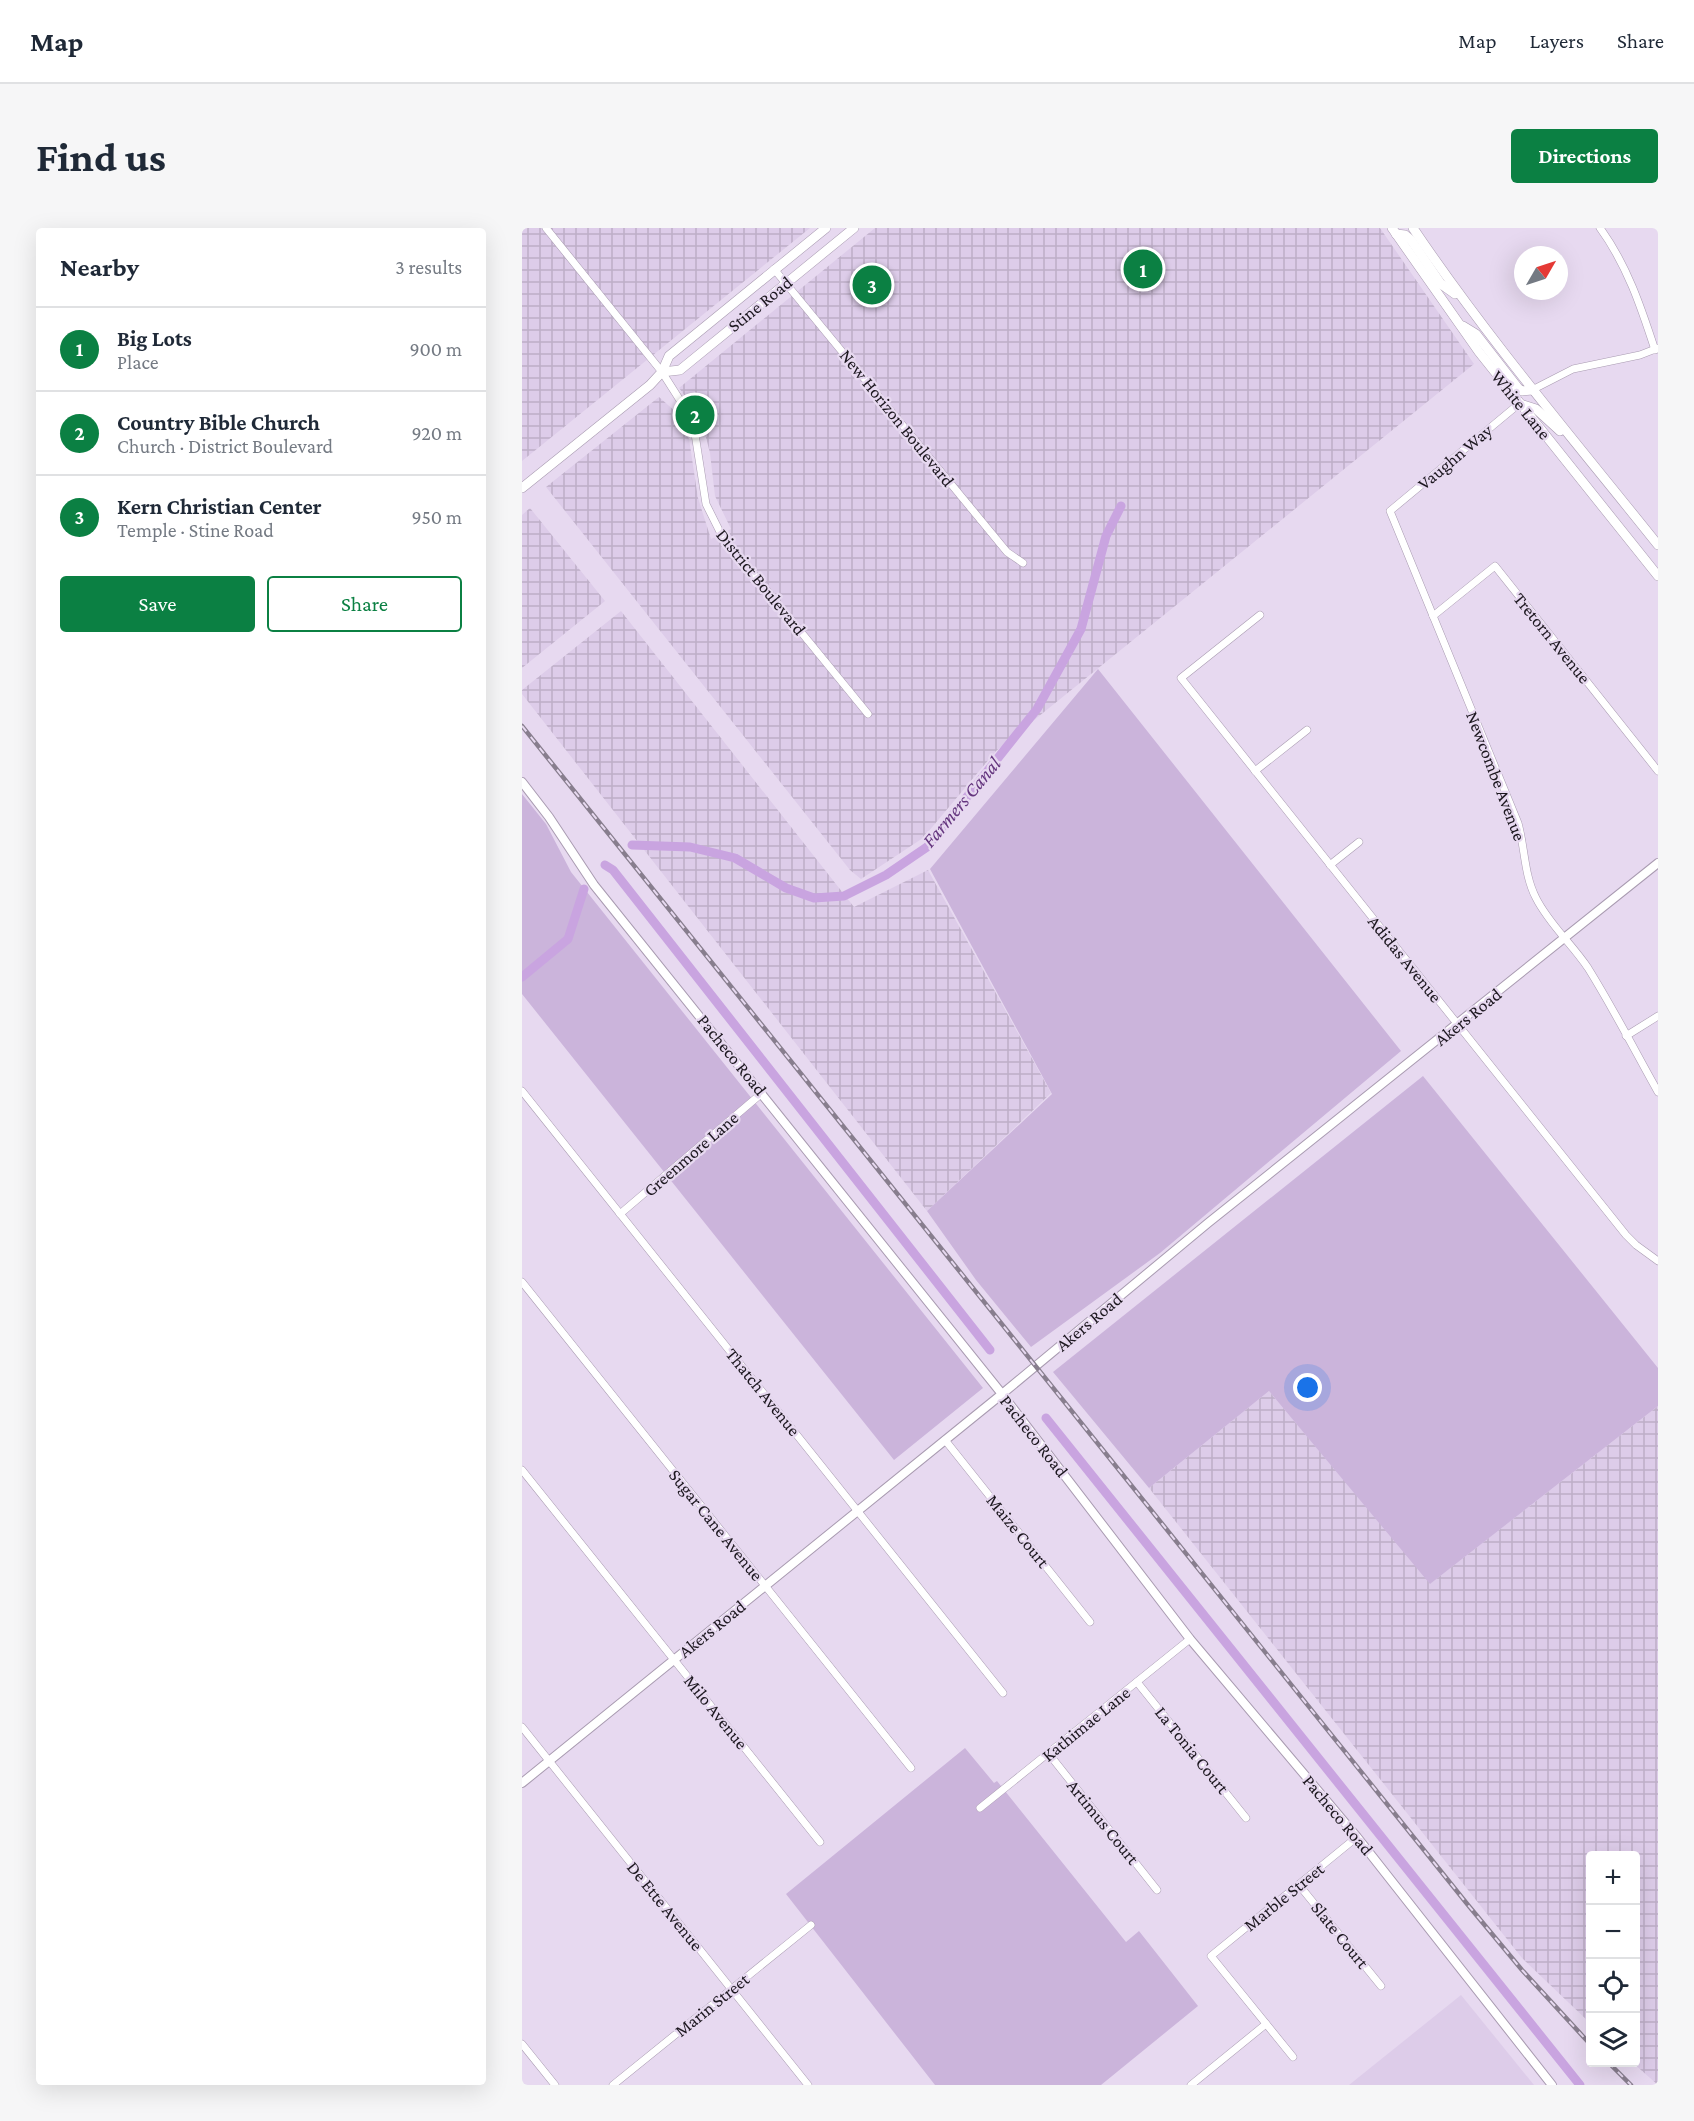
<!DOCTYPE html>
<meta charset="utf-8">
<style>
body{margin:0;font-family:"Crimson Pro",serif;background:#f6f6f7;color:#1f2937}
.controls{position:absolute;right:18px;bottom:18px;display:grid;overflow:hidden;border-radius:6px;box-shadow:0 6px 24px #0002}
.controls button{width:54px;height:54px;display:grid;place-items:center;padding:0;border:0;border-bottom:2px solid #e0e1e3;background:#fff;color:#1f2937;font:30px sans-serif}
.compass{position:absolute;left:992px;top:18px;width:54px;height:54px;border-radius:50%;background:#fff;box-shadow:0 6px 24px #0002;rotate:51deg}
.you{position:absolute;left:786px;top:1160px;width:21px;height:21px;margin:-15px;border:4px solid #fff;border-radius:50%;background:#1a73e8;box-shadow:0 0 0 9px #1a73e833}
.badge{display:grid;place-items:center;width:39px;height:39px;border-radius:50%;background:#0b8043;color:#fff;font-size:20px;font-weight:700}
.pin{position:absolute;translate:-50% -50%;border:3px solid #fff;box-shadow:0 2px 6px #0006}
.list{margin:0;padding:0;list-style:none}
h2{display:flex;justify-content:space-between;align-items:center;height:78px;margin:0;padding:0 24px;font-size:26px}
h2 small{font-size:20px;font-weight:400;color:#747a83}
.list li{display:grid;grid-template-columns:39px 1fr auto;gap:18px;align-items:center;box-sizing:border-box;height:84px;padding:0 24px;border-top:2px solid #e0e1e3}
.list b{display:block;font-size:22px;white-space:nowrap}
.list p{margin:0;font-size:20px;white-space:nowrap;color:#747a83}
.list em{font-size:20px;font-style:normal;color:#747a83}
.actions{display:flex;gap:12px;padding:18px 24px}
.actions a{flex:1;padding:14px 0;border:2px solid #0b8043;border-radius:6px;text-align:center;font-size:21px;color:#0b8043}
.actions .main{background:#0b8043;color:#fff}
.icon{flex:none;width:33px;height:33px;fill:none;stroke:currentColor;stroke-width:2;stroke-linecap:round;stroke-linejoin:round}
.map{position:relative;flex:none;width:1136px;height:1857px;overflow:hidden;border-radius:6px}
header{display:flex;align-items:center;gap:36px;box-sizing:border-box;height:84px;padding:0 30px;background:#fff;border-bottom:2px solid #e0e1e3}
header strong{font-size:28px}
nav{display:flex;gap:33px;margin-inline-start:auto;font-size:21px}
.intro{display:flex;align-items:center;justify-content:space-between;box-sizing:border-box;height:144px;padding:0 36px}
h1{margin:0;font-size:42px}
.button{padding:15px 27px;border-radius:6px;background:#0b8043;color:#fff;font-size:21px;font-weight:700}
main{display:flex;gap:36px;padding:0 36px}
aside{flex:1;background:#fff;border-radius:6px;box-shadow:0 6px 24px #0002}
.map>svg:first-child{display:block}
</style>
<header>
<strong>Map</strong>
<nav><a>Map</a><a>Layers</a><a>Share</a></nav>
</header>
<div class="intro"><h1>Find us</h1><a class="button">Directions</a></div>
<main>
<aside>
<h2>Nearby<small>3 results</small></h2>
<ul class="list">
<li><span class="badge">1</span><div><b>Big Lots</b><p>Place</p></div><em>900 m</em></li>
<li><span class="badge">2</span><div><b>Country Bible Church</b><p>Church · District Boulevard</p></div><em>920 m</em></li>
<li><span class="badge">3</span><div><b>Kern Christian Center</b><p>Temple · Stine Road</p></div><em>950 m</em></li>
</ul>
<div class="actions"><a class="main">Save</a><a>Share</a></div>
</aside>
<div class="map">
<svg width="1136" height="1857" viewBox="0 0 1136 1857">
<defs>
<pattern id="industrial-grid" width="8" height="8" patternUnits="userSpaceOnUse" patternTransform="scale(1.5)"><rect width="8" height="8" fill="#ddcce9"/><path d="M0 4h8M4 0v8" fill="none" stroke="#bdaec7"/></pattern>
</defs>
<rect width="100%" height="100%" fill="#e7d9f0"/>
<path fill="#ddcce9" d="M939,1767L1012,1857H827Z"/>
<g fill="url(#industrial-grid)">
<path d="M0,0H288L0,233Z"/>
<path d="M353,0H858L952,136L474,523L401,610L339,651L328,642L24,259L137,169L154,184L167,211L176,270L189,311L209,301L193,268L188,225L182,202L172,180L157,160Z"/>
<path d="M8,280L83,373L0,440V287Z"/>
<path d="M99,383L332,679L406,642L529,865L405,983L0,466V462Z"/>
<path d="M747,1163L909,1355L1136,1178V1857L1111,1835L1114,1834V1628H1068V1795L1000,1730L627,1260Z"/>
</g>
<g fill="#cbb4db">
<path d="M576,441L879,823L638,1025L509,1119L454,1052L405,983L530,866L408,641Z"/>
<path d="M0,566L24,596L49,644L461,1160L372,1232L0,766Z"/>
<path d="M901,848L1136,1140V1178L908,1356L747,1163L627,1260L531,1144Z"/>
<path d="M443,1520L472,1555L475,1553L604,1714L617,1703L676,1778L579,1857H413L264,1666Z"/>
</g>
<g fill="none" stroke-linecap="round" stroke-linejoin="round">
<g stroke="#c9a4e0" stroke-width="9">
<path d="M110,617L168,619L213,630L264,660L292,670L322,668L364,647L405,619L515,481L559,401L584,308L599,278"/>
<path d="M83,637L91,642L468,1122"/>
<path d="M0,749L46,711L62,661"/>
<path d="M524,1190L1058,1857"/>
</g>
<defs>
<g id="minor">
<path d="M24,0L140,144L161,177L173,206L184,276L199,306L346,486"/>
<path d="M1078,0C1105,37 1119,79 1133,122"/>
<path d="M252,41L485,324L501,335"/>
<path d="M1010,162L1051,141L1118,127L1136,120"/>
<path d="M998,175L868,283L996,595C1003,620 1002,647 1014,670C1027,696 1050,716 1066,740C1091,780 1113,823 1136,864"/>
<path d="M738,387L659,450L1104,1007L1114,1017L1136,1033"/>
<path d="M911,388L973,338L1136,543"/>
<path d="M733,543L785,502"/>
<path d="M808,637L837,614"/>
<path d="M1104,808L1136,788"/>
<path d="M0,863L481,1465"/>
<path d="M98,986L240,865"/>
<path d="M0,1054L389,1540"/>
<path d="M423,1212L568,1394"/>
<path d="M0,1242L298,1614"/>
<path d="M615,1454L724,1590"/>
<path d="M0,1499L286,1857"/>
<path d="M527,1526L635,1662"/>
<path d="M458,1580L668,1411"/>
<path d="M777,1657L859,1758"/>
<path d="M0,1816L33,1857"/>
<path d="M771,1829L689,1728L835,1609"/>
<path d="M91,1857L289,1697"/>
<path d="M669,1857L744,1796"/>
</g>
<g id="tertiary">
<path d="M0,554L27,589L72,657L480,1166L668,1411L835,1609L1030,1857"/>
<path d="M0,1555L480,1166L686,995L1136,635"/>
</g>
<g id="secondary">
<path d="M870,0L957,124L1136,348"/>
<path d="M891,0C966,111 1053,213 1136,317"/>
<path d="M874,6L883,7L889,12L919,56L933,66"/>
<path d="M941,98L954,106L996,160L1000,163L1010,162"/>
<path d="M140,144L158,142L332,0"/>
<path d="M998,176L1014,181L1038,203"/>
<path d="M0,260L128,157L140,144L147,128L304,0"/>
</g>
</defs>
<use href="#minor" stroke="#a99bb1" stroke-width="8"/>
<use href="#tertiary" stroke="#a99bb1" stroke-width="10"/>
<use href="#secondary" stroke="#a99bb1" stroke-width="10"/>
<use href="#minor" stroke="#fff" stroke-width="7"/>
<use href="#tertiary" stroke="#fff" stroke-width="8"/>
<use href="#secondary" stroke="#fff" stroke-width="9"/>
<defs>
<g id="rail">
<path d="M0,498L946,1677L1000,1742L1068,1816"/>
<path d="M1086,1834L1109,1857"/>
</g>
</defs>
<use href="#rail" stroke="#887e8e" stroke-width="4.5"/>
<use href="#rail" stroke="#e7d9f0" stroke-width="2" stroke-dasharray="7" stroke-linecap="butt"/>
</g>
<g text-anchor="middle" dominant-baseline="central" stroke-width="4.5" stroke-linejoin="round" paint-order="stroke">
<g font-size="18" fill="#1c171f" stroke="#e7d9f0">
<text transform="translate(238 76) rotate(-39)">Stine Road</text>
<text transform="translate(999 177) rotate(51)">White Lane</text>
<text transform="translate(375 190) rotate(51)">New Horizon Boulevard</text>
<text transform="translate(933 229) rotate(-40)">Vaughn Way</text>
<text transform="translate(239 354) rotate(51)">District Boulevard</text>
<text transform="translate(1030 410) rotate(51)">Tretorn Avenue</text>
<text transform="translate(974 548) rotate(69)">Newcombe Avenue</text>
<text transform="translate(883 731) rotate(51)">Adidas Avenue</text>
<text transform="translate(946 789) rotate(-39)">Akers Road</text>
<text transform="translate(210 827) rotate(51)">Pacheco Road</text>
<text transform="translate(169 926) rotate(-41)">Greenmore Lane</text>
<text transform="translate(567 1094) rotate(-40)">Akers Road</text>
<text transform="translate(241 1164) rotate(51)">Thatch Avenue</text>
<text transform="translate(512 1208) rotate(52)">Pacheco Road</text>
<text transform="translate(194 1297) rotate(51)">Sugar Cane Avenue</text>
<text transform="translate(496 1303) rotate(51)">Maize Court</text>
<text transform="translate(190 1401) rotate(-39)">Akers Road</text>
<text transform="translate(194 1484) rotate(51)">Milo Avenue</text>
<text transform="translate(564 1496) rotate(-39)">Kathimae Lane</text>
<text transform="translate(670 1522) rotate(51)">La Tonia Court</text>
<text transform="translate(816 1587) rotate(50)">Pacheco Road</text>
<text transform="translate(581 1594) rotate(51)">Artimus Court</text>
<text transform="translate(762 1669) rotate(-39)">Marble Street</text>
<text transform="translate(143 1678) rotate(51)">De Ette Avenue</text>
<text transform="translate(818 1707) rotate(51)">Slate Court</text>
<text transform="translate(190 1777) rotate(-39)">Marin Street</text>
</g>
<g font-size="20" font-style="italic" fill="#64357e" stroke="#e7d9f0">
<text transform="translate(439 574) rotate(-50)">Farmers Canal</text>
</g>
</g>
</svg>
<div class="controls">
<button>+</button>
<button>−</button>
<button><svg class="icon" aria-label="locate" viewBox="0 0 24 24"><circle cx="12" cy="12" r="6"/><path d="M12 2v4M12 18v4M2 12h4M18 12h4"/></svg></button>
<button><svg class="icon" aria-label="layers" viewBox="0 0 24 24"><path d="M12 4l9 5-9 5-9-5zM3 14l9 5 9-5"/></svg></button>
</div>
<svg class="compass" viewBox="-18 -18 36 36"><path d="M0-13l5 13h-10z" fill="#e53935"/><path d="M0 13l5-13h-10z" fill="#747a83"/></svg>
<div class="you"></div>
<div class="pin badge" style="left:621px;top:41px">1</div>
<div class="pin badge" style="left:173px;top:187px">2</div>
<div class="pin badge" style="left:350px;top:57px">3</div>
</div>
</main>
